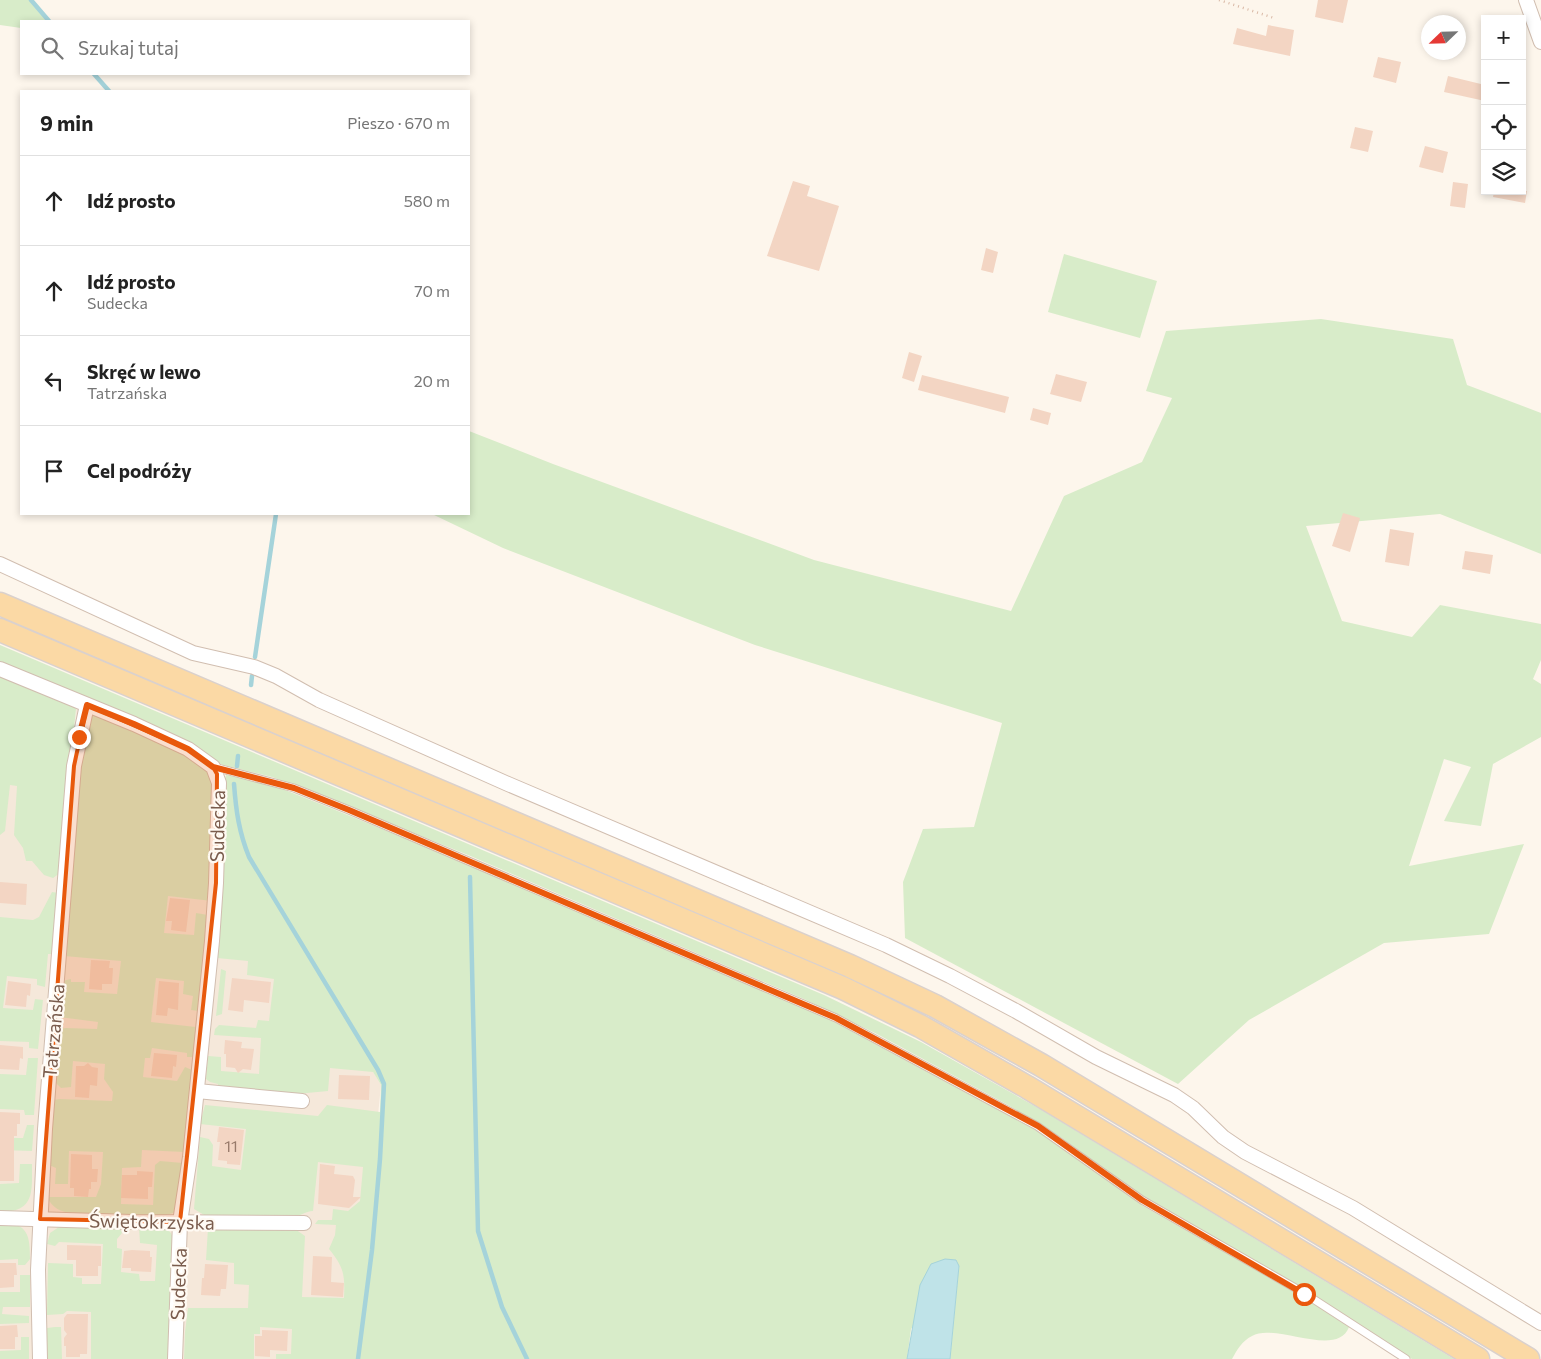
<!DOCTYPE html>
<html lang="pl">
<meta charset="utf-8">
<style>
body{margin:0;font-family:Commissioner,sans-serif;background:#f6f6f6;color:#222}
.controls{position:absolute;right:15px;top:15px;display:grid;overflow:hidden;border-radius:0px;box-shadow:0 2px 8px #0003}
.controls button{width:45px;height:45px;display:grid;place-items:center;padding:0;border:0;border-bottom:1px solid #e0e0e0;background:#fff;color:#222;font:25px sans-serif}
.compass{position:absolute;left:1421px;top:15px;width:45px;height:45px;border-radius:50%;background:#fff;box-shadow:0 2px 8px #0003;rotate:247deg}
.stop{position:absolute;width:15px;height:15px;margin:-11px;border:4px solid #ea580c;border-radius:50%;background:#fff}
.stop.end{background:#ea580c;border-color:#fff;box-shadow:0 1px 5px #0008}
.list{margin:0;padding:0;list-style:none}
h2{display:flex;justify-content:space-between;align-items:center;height:65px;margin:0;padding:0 20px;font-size:21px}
h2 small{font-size:16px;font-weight:400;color:#767676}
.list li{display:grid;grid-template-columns:32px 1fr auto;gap:15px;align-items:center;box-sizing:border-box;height:90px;padding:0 20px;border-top:1px solid #e0e0e0}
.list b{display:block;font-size:19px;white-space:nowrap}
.list p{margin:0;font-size:16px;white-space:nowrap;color:#767676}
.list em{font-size:16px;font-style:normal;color:#767676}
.icon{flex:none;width:28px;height:28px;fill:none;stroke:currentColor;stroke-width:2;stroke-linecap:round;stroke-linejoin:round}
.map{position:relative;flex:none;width:1541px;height:1359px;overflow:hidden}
.search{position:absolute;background:#fff;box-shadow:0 2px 8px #0003;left:20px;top:20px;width:450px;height:55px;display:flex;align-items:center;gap:12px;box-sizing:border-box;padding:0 18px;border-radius:0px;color:#767676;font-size:19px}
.panel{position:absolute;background:#fff;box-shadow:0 2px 8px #0003;left:20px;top:90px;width:450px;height:425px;border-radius:0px}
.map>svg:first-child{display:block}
</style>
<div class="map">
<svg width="1541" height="1359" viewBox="0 0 1541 1359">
<rect width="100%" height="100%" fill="#fdf6ec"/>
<path fill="#f5e8da" d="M0,708L74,736L76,709L92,716L89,718L144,883L266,895L381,1085L354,1359H0Z"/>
<g fill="#d8ecc9">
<path d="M0,0H31L49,21H21V28L0,25Z"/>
<path d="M1064,254L1157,281L1140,338L1048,312Z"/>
<path d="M1321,319L1453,339L1467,385L1541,413V554L1440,514L1306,526L1342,621L1412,637L1440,605L1541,624V660L1533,679L1541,684V737L1493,764L1481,826L1444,821L1471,767L1444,759L1409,866L1524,844L1489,934L1384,943L1249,1020L1178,1084L905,938L903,882L923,829L974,827L1002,723L755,645L503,548L432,514H469V431L553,464L814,560L1011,611L1064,496L1142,462L1172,398L1146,391L1166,331Z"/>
<path d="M0,645L824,995L921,1042L1040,1109L1454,1359H1412L1144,1198L1062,1138L1008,1105L875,1033L806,1000L468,855L315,793L272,777L223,765L0,664Z"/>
<path d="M0,672L73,705L76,709L60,873L53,878L44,875L32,861H26L23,848L14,835L17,786L10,785L5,831L0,835Z"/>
<path d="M94,715L171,745L214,774L212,901L168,896L164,933L194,935L196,913L208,915L198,1011L191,1010L193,996L183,994L184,981L156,978L151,1022L196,1027L193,1057H187V1053L152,1048L150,1058H145L143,1077L177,1081L185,1067L192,1070L184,1152L142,1150L141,1167L122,1168L121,1204L153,1205L155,1165L160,1161L183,1163L178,1208L173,1213L166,1215L73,1214C60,1211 53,1209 47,1197H96L101,1184L103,1152L69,1151L68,1184H55L56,1168L49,1165L53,1100L60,1099L112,1101L113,1092L104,1079L105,1064L73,1061L71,1087L61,1088L55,1082L58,1029L66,1028L97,1029L98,1022L59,1017L62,981L71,979V982H85L84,992L117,994L121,961L64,956L71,846L85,727L89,718Z"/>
<path d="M226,775L253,780L285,790L328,807L490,873L825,1017L1032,1128L1073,1154L1143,1206L1301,1295L1349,1327C1337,1359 1275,1322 1252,1336C1242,1341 1237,1350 1232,1359H950L959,1266L911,1329L907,1359H276V1354H291L292,1329L260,1327V1334H254V1359H184L185,1332L188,1308H248L249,1285L234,1284V1263L206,1260L208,1228L295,1229L305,1236L302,1297L344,1298C345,1275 344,1267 329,1249L335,1235L336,1225L315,1224L318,1220H332L333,1209L348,1211L360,1201L363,1167L318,1162L313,1211C306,1211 298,1217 290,1219L206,1216L194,1209L200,1137L209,1139L213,1145L212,1166L241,1170L246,1129L200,1124L205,1105L318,1116L327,1105L380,1112L381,1085L373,1072L330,1068L328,1091L286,1095L218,1089V1084L210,1082L206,1079L208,1056L221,1057V1071L259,1074L261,1038L214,1035L215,1029L219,1025L256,1028L258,1020L269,1021L274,979L247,975L248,961L217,958L224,782Z"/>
<path d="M52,892L59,893L52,954H48L45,987L37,985V979L7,976L3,1008L33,1010L35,999L43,1000L38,1049L29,1048V1042L0,1041V917L33,920L39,917Z"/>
<path d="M221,969L226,971L222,1014L216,1016Z"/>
<path d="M28,1058H38L34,1115H25L24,1110L0,1109V1074L26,1075Z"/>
<path d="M27,1125H34L32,1151L0,1150V1138H23Z"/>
<path d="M20,1164H32C32,1192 35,1212 0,1212V1184L19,1183Z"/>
<path d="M0,1222C28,1223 30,1235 30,1259L25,1265H18V1259L0,1260Z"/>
<path d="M119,1226L122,1233L117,1239V1248L122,1249L121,1272L139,1274L140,1281H155L157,1245L140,1243L139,1227C155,1227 170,1222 174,1241L169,1359H91V1312L67,1311L63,1314L47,1315L48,1263L73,1264V1277L82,1278V1284H101L103,1244L59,1242L55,1246L47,1244L50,1233L59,1227Z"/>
<path d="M20,1275H30V1307H3L2,1314L29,1316V1323L0,1324V1292H20Z"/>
<path d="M55,1327H61L62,1359H73H47V1328Z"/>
<path d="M21,1337H29V1359H0V1351L21,1350Z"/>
</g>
<path fill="#bfe3e8" stroke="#a5d3da" d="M945,1259L956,1260L959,1266L950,1359H907L920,1285L931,1264Z"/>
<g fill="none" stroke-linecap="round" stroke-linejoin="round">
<g stroke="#a5d3da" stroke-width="4.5">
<path d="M31,0L49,21"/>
<path d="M94,74L109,91"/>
<path d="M255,657L276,514"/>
<path d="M251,685L252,676"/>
<path d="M237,766L238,756"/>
<path d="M234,784C236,811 239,832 249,857L378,1070L384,1084L380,1159L372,1250L358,1359"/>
<path d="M470,877L478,1231L502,1307L527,1359"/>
</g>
</g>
<g fill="#f3d5c3">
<path d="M1318,0H1348L1343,23L1315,17Z"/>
<path d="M1268,25L1294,30L1290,56L1233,44L1237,28L1266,36Z"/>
<path d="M1378,57L1401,62L1396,83L1373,77Z"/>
<path d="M1448,76L1485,85V101L1444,92Z"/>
<path d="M1355,127L1373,131L1368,152L1350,148Z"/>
<path d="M1425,146L1448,152L1443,173L1419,167Z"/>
<path d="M793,181L810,186L807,196L839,206L819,271L767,256Z"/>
<path d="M1453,182L1468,184L1465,208L1450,206Z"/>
<path d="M1494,191H1527L1525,203L1493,197Z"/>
<path d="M986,248L998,252L993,273L981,270Z"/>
<path d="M909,352L922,356L914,382L902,378Z"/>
<path d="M1056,374L1087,382L1081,402L1050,394Z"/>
<path d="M922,375L1009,397L1005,413L918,390Z"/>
<path d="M1033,408L1051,413L1048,425L1030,420Z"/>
<path d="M1343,513L1360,518L1350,552L1332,546Z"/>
<path d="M1390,529L1414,533L1409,566L1385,562Z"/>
<path d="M1465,551L1493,555L1490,574L1462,569Z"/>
<path d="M0,882L27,884L26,905L0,903Z"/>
<path d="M170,898L190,900L186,932L171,930L172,921H166Z"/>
<path d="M91,960L110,961L109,968H113L112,984H102V990L89,989Z"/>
<path d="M232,978L271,982L269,1003L244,1000L243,1012L228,1010Z"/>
<path d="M8,981L31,984L30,996L27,995L26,1007L5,1005Z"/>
<path d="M159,981L179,983L178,1010L168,1008L167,1016L156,1015Z"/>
<path d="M225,1040L242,1042L241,1048L254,1049L251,1070L243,1069L238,1073L235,1068L226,1067V1054H224Z"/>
<path d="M0,1045L23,1047V1059L20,1058L19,1070L0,1069Z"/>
<path d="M154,1053L177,1055L176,1067L173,1066L172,1078L151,1076Z"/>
<path d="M88,1063L92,1067L98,1068L97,1086L90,1085L89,1098L75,1097L76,1066H84Z"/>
<path d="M339,1075L370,1076L369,1100L338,1099Z"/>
<path d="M0,1112L20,1113V1124H17V1136H14V1181H0Z"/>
<path d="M219,1127L244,1130L240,1165L227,1164V1161L218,1160L220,1142H217Z"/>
<path d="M71,1154L92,1155V1169H98L97,1182H91V1189H89L88,1197L74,1196V1188H70Z"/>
<path d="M320,1164L335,1166L334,1174L353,1176L355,1180L353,1197H361L349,1208L318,1204Z"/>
<path d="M137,1171L153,1172L152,1187H148V1199L121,1198L122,1175H137Z"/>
<path d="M67,1245L101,1246V1266H98V1276H76V1260H67Z"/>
<path d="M132,1250L150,1251V1257H152L151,1272L131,1271V1268H122L124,1251Z"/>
<path d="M313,1256L332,1257L331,1282L344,1283L343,1297L311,1295Z"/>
<path d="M0,1263H16L17,1275H14V1287L0,1288Z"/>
<path d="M205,1264L228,1265L226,1289H221L220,1296L201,1295L202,1278H204Z"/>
<path d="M67,1314H88L87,1354H80V1357H66V1346H64V1338L67,1334L64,1330V1318Z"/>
<path d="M17,1325L18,1337H15V1349H0V1326Z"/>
<path d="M262,1330L288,1331L287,1351L270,1350V1357L255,1356V1336H262Z"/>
</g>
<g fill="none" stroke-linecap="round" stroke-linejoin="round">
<defs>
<path id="lane" d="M214,767L294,788L349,810L836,1018L1037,1126L1142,1200L1304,1293L1406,1359"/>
<g id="street">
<path d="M1526,0L1541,42"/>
<path d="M0,564L193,653L254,667L276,676L319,700L508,784L886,945L950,976L1016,1011L1096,1057L1174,1095L1193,1108L1223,1137L1245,1152L1353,1208L1541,1323"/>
<path d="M0,669L134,724L188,749L213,767L219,783L216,883L212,941L190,1157L180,1222L175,1359"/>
<path d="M197,1091L302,1101"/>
<path d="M0,1218L132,1222L304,1223"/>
<path d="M40,1359L38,1270L45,1129L74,766L87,705"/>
</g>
<g id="primary">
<path d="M0,604L850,966L935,1006L1041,1065L1528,1359"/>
<path d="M0,630L843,988L920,1026L1027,1087L1478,1359"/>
</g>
</defs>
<use href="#lane" stroke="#d1beb0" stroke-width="9"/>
<use href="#street" stroke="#d1beb0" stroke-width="16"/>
<use href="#primary" stroke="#dad1cd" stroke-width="25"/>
<path stroke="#d9b8a5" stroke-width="2.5" stroke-dasharray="1 4" stroke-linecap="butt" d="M1219,0L1274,18"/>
<use href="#lane" stroke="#fff" stroke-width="7"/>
<use href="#street" stroke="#fff" stroke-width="14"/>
<use href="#primary" stroke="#fbd9a5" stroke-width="22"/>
</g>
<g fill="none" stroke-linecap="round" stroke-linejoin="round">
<path stroke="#ea580c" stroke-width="6" d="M79,737L87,705L134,724L188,749L213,767L294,788L349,810L836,1018L1038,1126L1142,1200L1304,1294"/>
</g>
<path fill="#e8590c" fill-opacity="0.2" stroke="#e8590c" stroke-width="4" stroke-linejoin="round" d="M87,705L188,749L213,767L217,774L216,883L180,1222L40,1219L74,766Z"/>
<g text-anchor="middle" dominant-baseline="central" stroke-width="4.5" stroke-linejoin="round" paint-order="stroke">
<g font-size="16" fill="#987a6a">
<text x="231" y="1145">11</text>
</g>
<g font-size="19" fill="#7a5c4d" stroke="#fffaf3">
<text transform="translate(217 826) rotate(-89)">Sudecka</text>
<text transform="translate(53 1031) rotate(-85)">Tatrzańska</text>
<text transform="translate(152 1221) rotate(1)">Świętokrzyska</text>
<text transform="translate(178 1284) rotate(-88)">Sudecka</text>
</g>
</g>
</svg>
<div class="controls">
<button>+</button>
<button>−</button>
<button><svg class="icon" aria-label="locate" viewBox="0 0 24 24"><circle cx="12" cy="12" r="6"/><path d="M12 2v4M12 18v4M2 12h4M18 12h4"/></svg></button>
<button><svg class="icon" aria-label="layers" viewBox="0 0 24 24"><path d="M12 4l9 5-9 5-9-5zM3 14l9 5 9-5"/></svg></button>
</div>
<svg class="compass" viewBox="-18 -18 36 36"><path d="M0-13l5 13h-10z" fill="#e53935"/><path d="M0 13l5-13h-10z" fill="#767676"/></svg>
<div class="stop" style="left:1304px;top:1294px"></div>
<div class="stop end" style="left:79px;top:737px"></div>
<div class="search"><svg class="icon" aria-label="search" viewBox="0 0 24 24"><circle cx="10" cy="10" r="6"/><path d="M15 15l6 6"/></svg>Szukaj tutaj</div>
<section class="panel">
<h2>9 min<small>Pieszo · 670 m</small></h2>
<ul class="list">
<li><svg class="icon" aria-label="ahead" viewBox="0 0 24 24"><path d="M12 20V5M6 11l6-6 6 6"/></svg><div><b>Idź prosto</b></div><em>580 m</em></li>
<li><svg class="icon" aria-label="ahead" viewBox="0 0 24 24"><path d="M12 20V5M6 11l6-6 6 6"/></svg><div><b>Idź prosto</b><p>Sudecka</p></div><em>70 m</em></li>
<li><svg class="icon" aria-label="left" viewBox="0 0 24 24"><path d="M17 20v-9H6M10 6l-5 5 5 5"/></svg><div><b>Skręć w lewo</b><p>Tatrzańska</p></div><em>20 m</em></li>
<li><svg class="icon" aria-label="arrive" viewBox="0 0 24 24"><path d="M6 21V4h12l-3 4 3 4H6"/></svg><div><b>Cel podróży</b></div></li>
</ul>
</section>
</div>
